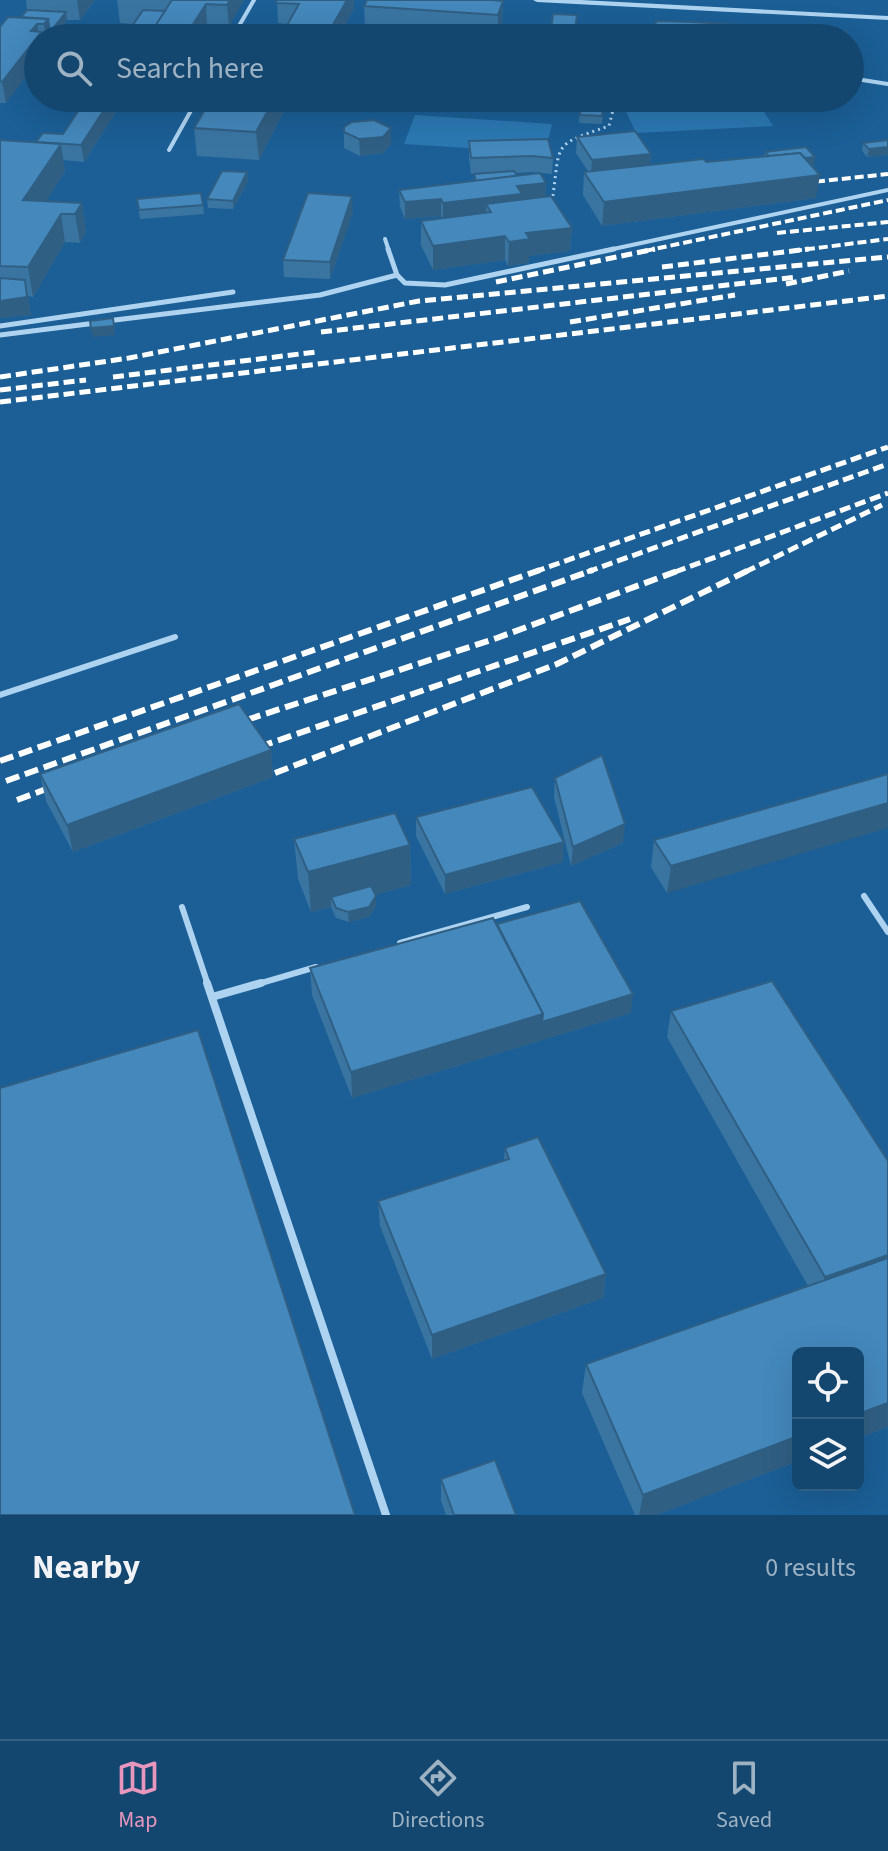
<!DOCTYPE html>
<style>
body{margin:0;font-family:"Source Sans 3",sans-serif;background:#215178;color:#f1f3f6}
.controls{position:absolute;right:24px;bottom:24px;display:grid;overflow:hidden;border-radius:12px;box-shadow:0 8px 32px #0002}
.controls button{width:72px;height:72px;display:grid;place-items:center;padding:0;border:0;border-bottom:2px solid #335f83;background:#144770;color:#f1f3f6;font:40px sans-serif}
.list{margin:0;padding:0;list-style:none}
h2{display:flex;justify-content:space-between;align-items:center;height:104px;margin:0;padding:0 32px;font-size:34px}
h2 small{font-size:26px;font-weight:400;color:#9db2c3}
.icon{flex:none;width:44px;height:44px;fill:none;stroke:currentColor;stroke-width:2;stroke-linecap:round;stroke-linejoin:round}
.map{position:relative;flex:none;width:888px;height:1515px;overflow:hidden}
.search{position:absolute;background:#144770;box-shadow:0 8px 32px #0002;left:24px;right:24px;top:24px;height:88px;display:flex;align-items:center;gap:20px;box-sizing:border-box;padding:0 28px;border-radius:44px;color:#9db2c3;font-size:30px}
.sheet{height:224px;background:#144770}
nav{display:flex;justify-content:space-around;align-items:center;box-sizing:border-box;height:112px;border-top:2px solid #335f83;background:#144770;font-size:22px;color:#9db2c3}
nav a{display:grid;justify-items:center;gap:4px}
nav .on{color:#e797bd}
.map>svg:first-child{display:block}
</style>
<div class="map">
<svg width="888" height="1515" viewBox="0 0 888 1515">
<rect width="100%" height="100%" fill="#1b5f96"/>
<g fill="#2b78b2">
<path d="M757,100L773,126L636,133L624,107Z"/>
<path d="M415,115L552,124L545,153L404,144Z"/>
</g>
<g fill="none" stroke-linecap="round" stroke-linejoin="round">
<path stroke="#aed3f0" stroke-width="3" stroke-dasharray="2 4" stroke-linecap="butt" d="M552,202C561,142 550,146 609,126L616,98"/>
<g stroke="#aed3f0" stroke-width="4">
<path d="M232,38L254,0"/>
<path d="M850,78L888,84"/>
<path d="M169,150L198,98"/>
<path d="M385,239L389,251"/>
<path d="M604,251L888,190"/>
</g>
<g stroke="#aed3f0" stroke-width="5">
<path d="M388,249L397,275L405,283L445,285L614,249"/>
<path d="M107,321L320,295L397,275"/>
<path d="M0,326L233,292"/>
<path d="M0,335L96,323"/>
</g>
<g stroke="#aed3f0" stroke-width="6">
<path d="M0,695L175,637"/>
<path d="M864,896L888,932"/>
<path d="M182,907L208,985"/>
<path d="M400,943L527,907"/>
<path d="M254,985L316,967"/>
</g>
<g stroke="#aed3f0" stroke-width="8">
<path d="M207,983L386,1515"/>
<path d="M212,997L261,983"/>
</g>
<path fill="#aed3f0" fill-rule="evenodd" d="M533,0H581L888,16V20L537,2Z"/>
<g stroke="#fff" stroke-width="4" stroke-dasharray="9 4" stroke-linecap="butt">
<path d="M803,183L888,174"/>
<path d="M777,233L888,222"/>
<path d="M645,251L888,200"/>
<path d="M793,251L888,239"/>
</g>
<g stroke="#fff" stroke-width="5" stroke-dasharray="11 5" stroke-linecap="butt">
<path d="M662,267L809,249"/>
<path d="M496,282L655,249"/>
<path d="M786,284L849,271"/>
<path d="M570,322L735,295"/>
<path d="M321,332L797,277"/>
<path d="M0,377L129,358L419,301L888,257"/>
<path d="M113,377L316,352"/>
<path d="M0,390L86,380"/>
<path d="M0,402L888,296"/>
<path d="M534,572L888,447"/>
<path d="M587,572L888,464"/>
<path d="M675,572L888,493"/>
<path d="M745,572L882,505"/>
</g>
<g stroke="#fff" stroke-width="6" stroke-dasharray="14 6" stroke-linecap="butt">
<path d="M228,726L497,638L680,570"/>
<path d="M259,747L630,619"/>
<path d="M0,761L540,570"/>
<path d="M275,773L557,664L749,570"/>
<path d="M6,781L593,570"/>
<path d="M17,800L65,782"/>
</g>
</g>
<g fill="#3a75a2">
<path d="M26,0H95L80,20H67L53,38H38L6,103H0V27L21,17L27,10Z"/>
<path d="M117,0H244L229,26L207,25L200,38H124L133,24L120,23Z"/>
<path d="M277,0H354V8L338,38H283L286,33V27L287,24L278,23Z"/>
<path d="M503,1L502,22L498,36L365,27L364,6Z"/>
<path d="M656,21L847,38H653Z"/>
<path d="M87,98H125L84,162L63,160L65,171L46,201L82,203L86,232L80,243L65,242L33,297L28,296L31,315L0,318V140L36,142L63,134Z"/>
<path d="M212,98H288V103L259,160L197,156L194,128Z"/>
<path d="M356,98H454L450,110L356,104Z"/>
<path d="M581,98L604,99L602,124L579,123Z"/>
<path d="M344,132L391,144L383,153L360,156L344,148Z"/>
<path d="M577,137L651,154L650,165L706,162L765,156V152L814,166H812L816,198L602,226L583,195L584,172L588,171L576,153Z"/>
<path d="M888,140V155L867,157L862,151L863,143Z"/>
<path d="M469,141L553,158L552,174L531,172L515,173L517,176L546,183L545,197L572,228L570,251L529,256V263L508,266L505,260L433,270L421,245V221L442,218L441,216L405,219L400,207L399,190L474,181V174H471L469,158Z"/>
<path d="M247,172L248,181L233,209L208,208L207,199Z"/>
<path d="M137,199L203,205L204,214L140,219Z"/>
<path d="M353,212L330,279L284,277L283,260Z"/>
<path d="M271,750L273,777L73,852L46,801L40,774Z"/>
<path d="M888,774L667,893L651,867L654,840Z"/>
<path d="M555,778L623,843L571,866L554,797Z"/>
<path d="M416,817L563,862L445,894L416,836Z"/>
<path d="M294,839L410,845L411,885L375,895L376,906L369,917L349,922L336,918L331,907L311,912L298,879Z"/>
<path d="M497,924L631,1013L352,1098L312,995L310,968Z"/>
<path d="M671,1011L888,1161V1427L656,1515H635L582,1393L586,1364L808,1286L667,1037Z"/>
<path d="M505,1148L606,1274L603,1298L432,1359L380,1226L378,1201L504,1161Z"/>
<path d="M441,1479L516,1515H446L441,1501Z"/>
</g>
<g fill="#305f84">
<path d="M77,0H95L80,20Z"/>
<path d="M230,0H244L229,26L227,5Z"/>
<path d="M347,0H354V8L338,38H330V30Z"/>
<path d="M503,1L502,22L498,36V15Z"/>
<path d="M206,4L207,25L200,38H184Z"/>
<path d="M66,12L67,20L53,38H46L44,24L48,19Z"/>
<path d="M37,24L39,35L41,32L42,38H38V61L6,103L2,82L31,31Z"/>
<path d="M112,98H125L84,162L81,145Z"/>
<path d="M275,98H288V103L259,160L256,132Z"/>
<path d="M450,98H454L450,110Z"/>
<path d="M391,128V144L383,153L360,156L359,139Z"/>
<path d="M61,144L65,171L29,229L23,200Z"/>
<path d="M888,147V155L867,157L869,149Z"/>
<path d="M651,154L650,171L591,177L592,160Z"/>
<path d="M815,157L814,166L773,170L774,161Z"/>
<path d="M247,172L248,181L233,209V201Z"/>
<path d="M820,175L816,198L602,226L604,202Z"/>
<path d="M546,183L545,199L486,204V215L443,220V203L517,186Z"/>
<path d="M352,196L353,212L330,279V262Z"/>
<path d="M441,199V216L405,219V202Z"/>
<path d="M82,203L86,232L80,243L75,214Z"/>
<path d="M61,214L65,242L33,297L28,267Z"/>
<path d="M572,228L570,251L529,256V263L508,266L509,242L526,233Z"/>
<path d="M505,236V260L433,270V246Z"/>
<path d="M25,280L31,315L0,318V301Z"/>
<path d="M114,326L115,335L93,337L91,328Z"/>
<path d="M271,750L273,777L73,852L67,825Z"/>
<path d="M888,803V828L667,893L671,866Z"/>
<path d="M625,824L623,843L571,866L573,847Z"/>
<path d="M564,842L563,862L445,894V875Z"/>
<path d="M410,845L411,885L335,906L331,897V907L311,912L308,872Z"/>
<path d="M376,896V906L369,917L349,922L348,912Z"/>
<path d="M633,994L631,1013L352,1098L351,1072L543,1014Z"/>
<path d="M888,1255V1276L817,1301L825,1277Z"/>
<path d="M606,1274L603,1298L432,1359V1335Z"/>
<path d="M888,1403V1427L858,1438V1414Z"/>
<path d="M798,1436V1461L656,1515H639L643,1495Z"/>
</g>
<g fill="#4488bc" stroke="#305f84" stroke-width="2">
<path d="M172,0H230L227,5L206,4L184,38H147Z"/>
<path d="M277,0H347L330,30L286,27L299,4L276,3Z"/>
<path d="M367,0H490L503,1L498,15L364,6Z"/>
<path d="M27,10L66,12L50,32L48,19L21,17Z"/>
<path d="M143,10L165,11L147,38H124Z"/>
<path d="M553,14L577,15L574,38H550Z"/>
<path d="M8,17L48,19L44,24H37L31,31L41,32L2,82L0,81V27Z"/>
<path d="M656,21L693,22L847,32V38H739L698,35V38H653Z"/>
<path d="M286,33L329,36L328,38H283Z"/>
<path d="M87,98H112L81,145L36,142L43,133L63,134Z"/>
<path d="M212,98H275L256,132L194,128Z"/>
<path d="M581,98L604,99L602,116L580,115Z"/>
<path d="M374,120L391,128L383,137L359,139L344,132V127L352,122Z"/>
<path d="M635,131L651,154L592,160L577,137Z"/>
<path d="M548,139L553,158L532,156L471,158L469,141Z"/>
<path d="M0,140L61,144L23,200L82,203L75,214H61L28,267L0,266Z"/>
<path d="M888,140V147L869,149L863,143Z"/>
<path d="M806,147L815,157L805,158L800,153L769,156L765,152Z"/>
<path d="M800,153L820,175L604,202L584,172L704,159L706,162Z"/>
<path d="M222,171L247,172L233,201L207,199Z"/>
<path d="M514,171L517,176L476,181L474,174Z"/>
<path d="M540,173L546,183L517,186L522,194L443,203L441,199L405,202L399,190Z"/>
<path d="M201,193L203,205L139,210L137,199Z"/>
<path d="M308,193L352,196L330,262L283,260Z"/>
<path d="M551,196L572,228L526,233L530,239L509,242L505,236L433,246L421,221L491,212L486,204Z"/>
<path d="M0,278L25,280L27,297L0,301Z"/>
<path d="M113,318L114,326L91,328L90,321Z"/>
<path d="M239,704L271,750L67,825L40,774Z"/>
<path d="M602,755L625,824L573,847L555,778Z"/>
<path d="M888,774V803L671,866L654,840Z"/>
<path d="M532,787L564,842L445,875L416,817Z"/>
<path d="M395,813L410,845L308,872L294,839Z"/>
<path d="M371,886L376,896L369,907L348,912L336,908L331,897Z"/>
<path d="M580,901L633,994L542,1022L543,1014L497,924Z"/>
<path d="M493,918L543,1014L351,1072L310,968Z"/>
<path d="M772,981L888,1161V1255L825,1277L671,1011Z"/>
<path d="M198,1030L355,1515H0V1088Z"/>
<path d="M538,1137L606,1274L432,1335L378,1201L509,1159L505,1148Z"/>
<path d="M888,1258V1403L858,1414V1353H798V1436L643,1495L586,1364Z"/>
<path d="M495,1460L516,1515H454L441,1479Z"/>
</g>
</svg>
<div class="controls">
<button><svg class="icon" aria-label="locate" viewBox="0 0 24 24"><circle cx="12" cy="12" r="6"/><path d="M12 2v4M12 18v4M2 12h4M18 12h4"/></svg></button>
<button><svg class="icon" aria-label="layers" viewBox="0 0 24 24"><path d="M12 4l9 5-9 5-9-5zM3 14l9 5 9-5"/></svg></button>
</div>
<div class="search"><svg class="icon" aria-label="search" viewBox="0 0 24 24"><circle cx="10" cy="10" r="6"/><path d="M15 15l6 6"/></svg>Search here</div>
</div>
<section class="sheet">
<h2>Nearby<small>0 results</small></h2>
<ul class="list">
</ul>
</section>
<nav>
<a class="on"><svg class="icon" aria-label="map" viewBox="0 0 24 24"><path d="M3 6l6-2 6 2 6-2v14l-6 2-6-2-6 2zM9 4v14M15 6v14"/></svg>Map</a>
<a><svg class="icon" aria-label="directions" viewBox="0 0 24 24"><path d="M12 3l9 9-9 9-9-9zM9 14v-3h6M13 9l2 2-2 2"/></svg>Directions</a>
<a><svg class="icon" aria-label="saved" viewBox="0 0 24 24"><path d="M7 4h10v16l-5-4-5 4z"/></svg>Saved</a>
</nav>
